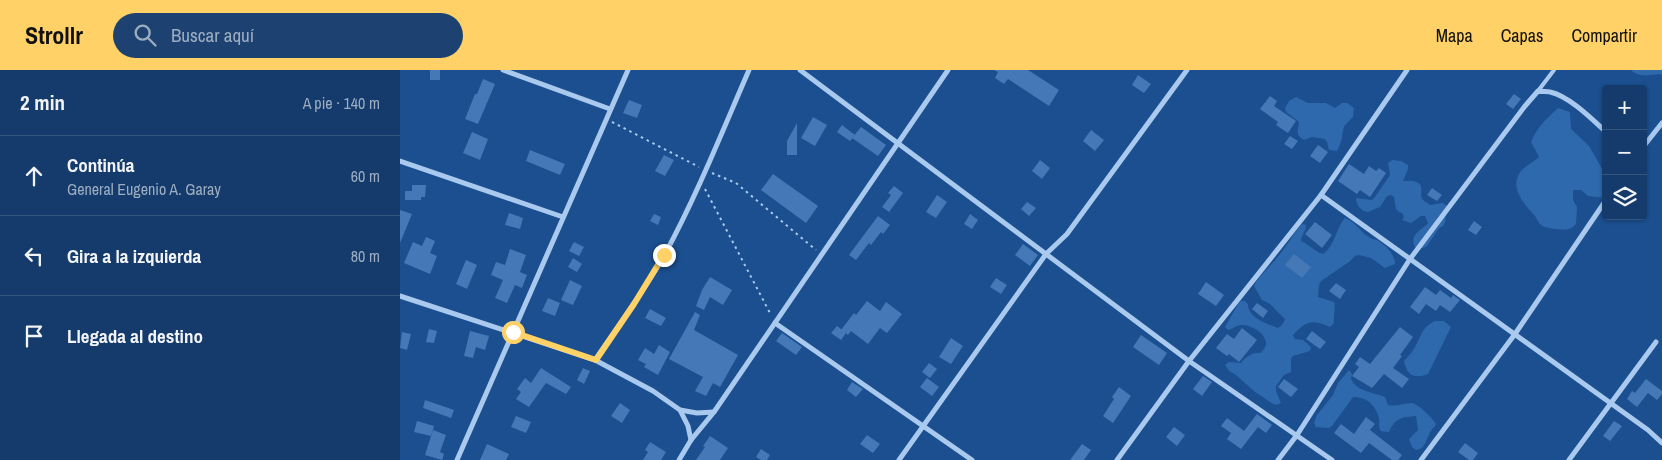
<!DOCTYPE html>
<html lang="es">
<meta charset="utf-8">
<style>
body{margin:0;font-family:"Archivo Narrow",sans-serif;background:#1d4271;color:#f1f3f6}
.controls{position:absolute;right:15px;top:15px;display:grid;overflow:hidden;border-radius:5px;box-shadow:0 1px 4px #0004}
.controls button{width:45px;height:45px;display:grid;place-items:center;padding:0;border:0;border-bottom:1px solid #33557e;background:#143b6b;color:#f1f3f6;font:25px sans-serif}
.stop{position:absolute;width:15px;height:15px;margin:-11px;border:4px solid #ffd166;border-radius:50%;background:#fff}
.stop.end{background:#ffd166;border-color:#fff;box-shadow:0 1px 5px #0008}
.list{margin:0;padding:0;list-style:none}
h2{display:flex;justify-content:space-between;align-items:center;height:65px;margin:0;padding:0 20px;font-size:21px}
h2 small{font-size:16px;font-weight:400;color:#9dadc1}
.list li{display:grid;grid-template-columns:32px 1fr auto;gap:15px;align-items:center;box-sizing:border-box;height:80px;padding:0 20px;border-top:1px solid #33557e}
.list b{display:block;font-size:19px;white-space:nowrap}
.list p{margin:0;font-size:16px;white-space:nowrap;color:#9dadc1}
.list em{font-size:16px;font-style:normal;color:#9dadc1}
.icon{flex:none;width:28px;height:28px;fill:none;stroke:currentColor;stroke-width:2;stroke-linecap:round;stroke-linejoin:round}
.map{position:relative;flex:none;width:1262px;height:390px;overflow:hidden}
header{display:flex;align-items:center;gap:30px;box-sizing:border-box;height:70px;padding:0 25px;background:#ffd166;color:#111}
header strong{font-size:24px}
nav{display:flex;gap:28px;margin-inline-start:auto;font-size:18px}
.search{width:350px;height:45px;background:#1d4271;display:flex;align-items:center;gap:12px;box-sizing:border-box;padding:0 18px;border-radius:28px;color:#9dadc1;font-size:19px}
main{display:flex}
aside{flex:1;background:#143b6b}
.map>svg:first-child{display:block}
</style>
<header>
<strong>Strollr</strong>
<div class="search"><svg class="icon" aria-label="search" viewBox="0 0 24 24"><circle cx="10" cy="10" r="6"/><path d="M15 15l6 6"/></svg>Buscar aquí</div>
<nav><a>Mapa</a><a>Capas</a><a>Compartir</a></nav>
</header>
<main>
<aside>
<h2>2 min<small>A pie · 140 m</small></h2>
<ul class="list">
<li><svg class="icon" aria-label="ahead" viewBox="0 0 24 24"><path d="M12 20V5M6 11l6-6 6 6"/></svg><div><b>Continúa</b><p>General Eugenio A. Garay</p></div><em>60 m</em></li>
<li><svg class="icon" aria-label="left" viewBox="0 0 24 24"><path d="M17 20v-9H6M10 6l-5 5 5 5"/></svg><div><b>Gira a la izquierda</b></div><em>80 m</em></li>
<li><svg class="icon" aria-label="arrive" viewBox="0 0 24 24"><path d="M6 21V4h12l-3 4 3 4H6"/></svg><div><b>Llegada al destino</b></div></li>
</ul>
</aside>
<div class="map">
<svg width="1262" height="390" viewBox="0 0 1262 390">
<rect width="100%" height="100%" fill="#1b4f8f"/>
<g fill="#2e69ad">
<path d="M1231,0H1262V6L1260,4C1249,5 1239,8 1231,0Z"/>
<path d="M896,27L908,33H926L935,38L942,33H947L954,38L953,47L944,56L941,72L937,81L929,80L927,72L925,69L912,67L904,70C895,65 898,60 899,52L886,42L885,38L889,31Z"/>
<path d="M1158,38L1170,42L1171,59L1189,76L1201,97L1206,108L1205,128L1188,126L1181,120H1173V130L1177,137L1176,154C1174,156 1172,158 1169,159C1165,161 1146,158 1142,156C1139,154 1137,149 1135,146C1125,135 1108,118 1121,101C1126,95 1134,92 1139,87L1131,72C1137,57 1147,48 1158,38Z"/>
<path d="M992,90L1001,91L1008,95V99L1003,111C1007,111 1012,110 1016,112C1026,115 1018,124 1023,130C1025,132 1028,133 1030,135L1043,133L1047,136L1045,152L1043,156L1039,158L1027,176L1023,178L1015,177C1009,164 1021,161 1028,153L1025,146H1021L1011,153L1002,150L1004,147L1002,143L999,142L996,139L994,127L991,125L987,126L980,137L968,142C961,141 956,135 956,128L972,130L975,127L990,105L988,93Z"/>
<path d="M945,148C956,152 960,162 969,167C971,169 974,169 977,170C985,175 995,184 995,194L985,198L971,188L959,185L955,186L949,192L921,211L919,215L918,227L934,232C936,238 933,245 934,253L930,257C912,249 906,251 893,265L895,269L903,270L911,277L910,281L893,286L891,289V302L884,305L876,316V321L881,333L877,335L873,334L855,322L836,305L829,301L825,295L829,292L841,293C846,287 852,282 861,283C863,280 867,276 866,272C864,261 849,254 840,255C835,256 833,259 828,260L825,257L838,234L841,231H845L848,234C848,248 867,254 878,258L882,255L885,249L870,234L862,230L854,216C856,210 871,195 876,189C886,178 892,165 902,154L906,155C906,162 901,165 901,171C909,174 915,182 923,184C935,176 936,158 945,148Z"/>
<path d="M1035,251H1044L1051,257L1028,304C1014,309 1007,306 1004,291C1008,287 1012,282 1015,277C1022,265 1021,258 1035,251Z"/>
<path d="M949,300L952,304L951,309C957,322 973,322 985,327L988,335C996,337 1004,333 1012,333C1018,334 1033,348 1036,354C1034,358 1030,360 1029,365C1025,372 1025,379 1016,380L1012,377L1009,369L1018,360L1016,346C1002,347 995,348 989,362L981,361C977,356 981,351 978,345C974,333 965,327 953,327L932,356L929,358L916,357L914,353L917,345L933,325L938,313Z"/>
</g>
<g fill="#4478b7">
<rect x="30" y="0" width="10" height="10"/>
<path d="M594,0H628L659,20L649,36L608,9L604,14L595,8L598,2Z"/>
<path d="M738,5L751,14L744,23L732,15Z"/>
<path d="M83,9L95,14L78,54L65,49L75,24H77Z"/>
<path d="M1114,24L1121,29L1113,39L1106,34Z"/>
<path d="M870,26L877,31L874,36L896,51L888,63L876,55L878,52L860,39Z"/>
<path d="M229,30L242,35L237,48L223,43Z"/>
<path d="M413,47L427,55L415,76L401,68Z"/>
<path d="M397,53V85H387V71Z"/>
<path d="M442,55L455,65L450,71L437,62Z"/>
<path d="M461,57L486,75L478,86L452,68Z"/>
<path d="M691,60L704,70L695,81L683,71Z"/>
<path d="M72,62L88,69L80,90L63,83Z"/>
<path d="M890,66L898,71L892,79L884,74Z"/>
<path d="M918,75L928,82L920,93L910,86Z"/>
<path d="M130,80L165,94L160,105L126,91Z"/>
<path d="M264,85L274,90L265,106L255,101Z"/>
<path d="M640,90L650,98L642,109L632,101Z"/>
<path d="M949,94L964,104L969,96L976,101L979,98L986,103L970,127L960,120L957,124L938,111Z"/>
<path d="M373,104L418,136L406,153L361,120Z"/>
<path d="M12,115H26L25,127H21V130H5V121H12Z"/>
<path d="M494,116L503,123L489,142L482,137L491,125L488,123Z"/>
<path d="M1032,118L1042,125L1037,131L1027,125Z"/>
<path d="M537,125L547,132L536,148L526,142Z"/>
<path d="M627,132L636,138L629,146L621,139Z"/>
<path d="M0,140L12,144L0,173Z"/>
<path d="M109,143L123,148L120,159L105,155Z"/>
<path d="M254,144L261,147L258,155L250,151Z"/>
<path d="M570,144L578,150L572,159L564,154Z"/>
<path d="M478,146L490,155L483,164L481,162L471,175L469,173L456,190L449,185Z"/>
<path d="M1074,151L1082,157L1076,165L1068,160Z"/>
<path d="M915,152L932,165L922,178L905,164Z"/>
<path d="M26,167L35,171L30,183L37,186L30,204L4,193L13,172L22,176Z"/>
<path d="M174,172L184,177L179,186L169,181Z"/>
<path d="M623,174L638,185L630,196L615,185Z"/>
<path d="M110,179L126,185L120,202L127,205L122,218L115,215L107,233L95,228L103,210L91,205L96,192L105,195Z"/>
<path d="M894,184L911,197L902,208L885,195Z"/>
<path d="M173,188L182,194L177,202L168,197Z"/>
<path d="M66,190L77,195L67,219L56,214Z"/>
<path d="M310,207L332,220L323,235L310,227L304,240L296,236L302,220Z"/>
<path d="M596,208L607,215L601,224L590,217Z"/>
<path d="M170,210L182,216L173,235L161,230Z"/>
<path d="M806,212L824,225L816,236L798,224Z"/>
<path d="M936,213L946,220L940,229L929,221Z"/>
<path d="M1025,217L1036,225L1040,220L1051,228L1053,225L1060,230L1050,242L1040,235L1036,241L1026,234L1019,244L1010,237Z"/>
<path d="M148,228L160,233L155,246L142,241Z"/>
<path d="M467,231L480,241L486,232L502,244L487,263L480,258L468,274L451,261L448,265L446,263L441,270L431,263L437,256L445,262L441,260L454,243L456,245Z"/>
<path d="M857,233L868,241L863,248L852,239Z"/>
<path d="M250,239L266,248L261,256L245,248Z"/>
<path d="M295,242L300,245L294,260L338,285L320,317L313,313L306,326L295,321L303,307L269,289Z"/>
<path d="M1000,257L1013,267L1000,285L1002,286L993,298L1009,309L1002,318L984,304L972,318L952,306L959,297L955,294L960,287L970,294Z"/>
<path d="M842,258L857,270L839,292L829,284L827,286L816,278L827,264L834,269Z"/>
<path d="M29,259L37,261L34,273L26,272Z"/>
<path d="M70,261L89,266L85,280L76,277L73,288L64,286Z"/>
<path d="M912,261L926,272L920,279L906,269Z"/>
<path d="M2,262L11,264L7,280L0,278Z"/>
<path d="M382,263L402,277L396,285L376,271Z"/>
<path d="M741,265L767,283L759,295L733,277Z"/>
<path d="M551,268L563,276L551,294L539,287Z"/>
<path d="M259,275L270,282L258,305L244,297L246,294L238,290L245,278L254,284Z"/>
<path d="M529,293L537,299L530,308L522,302Z"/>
<path d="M141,298L171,317L166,324L146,313L129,337L116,329L121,322L117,319L125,308L131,313Z"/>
<path d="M183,298L190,301L184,314L177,310Z"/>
<path d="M803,306L812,312L802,326L793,319Z"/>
<path d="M527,308L539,317L532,326L520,317Z"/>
<path d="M884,309L898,319L891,327L878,317Z"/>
<path d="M1246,309L1262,321V324L1257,330L1248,323L1237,337L1227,329L1232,321L1235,323Z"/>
<path d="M452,312L463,319L456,327L447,320Z"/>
<path d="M719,317L731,326L713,353L703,346L714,329L712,327Z"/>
<path d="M25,330L54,340L51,348L23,338Z"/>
<path d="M220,333L230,340L222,353L211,346Z"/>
<path d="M857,344L872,355L866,363L858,357L841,379L827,369L831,363L821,356L827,348L844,361Z"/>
<path d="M116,346L131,352L126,363L111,357Z"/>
<path d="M966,347L975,354L970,360L1002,385L998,390H992L969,373L961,383L934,363L941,354L954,364Z"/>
<path d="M17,351L34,356L31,366L14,362Z"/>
<path d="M1214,351L1222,356L1210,371L1203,366Z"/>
<path d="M774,357L785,365L777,376L766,367Z"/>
<path d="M33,360L46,365L40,382L44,384L42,390L25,385Z"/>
<path d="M467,365L480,374L473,383L460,374Z"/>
<path d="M310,366L328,378L320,390H296L305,377L303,376Z"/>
<path d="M250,372L266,382L261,390H243L248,382L245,380Z"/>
<path d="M1065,373L1078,383L1073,390H1069L1058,382Z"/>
<path d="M87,374L109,384L106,390H80Z"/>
<path d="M682,374L691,380L684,390H670Z"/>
<path d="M361,379L370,385L367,390H361L356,387Z"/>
</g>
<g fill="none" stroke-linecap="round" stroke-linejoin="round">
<g stroke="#a9c9ee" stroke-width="2" stroke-dasharray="2.5 4" stroke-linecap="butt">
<path d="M212,52L299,97"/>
<path d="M312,103L336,113L416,180"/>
<path d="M305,119L371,245"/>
</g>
<path stroke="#a9c9ee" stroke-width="4" d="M1138,21L1154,0"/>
<g stroke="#a9c9ee" stroke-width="5">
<path d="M103,0L210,39"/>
<path d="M400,0L789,291L932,390"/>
<path d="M1243,77L1262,53"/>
<path d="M0,91L163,147"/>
<path d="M921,125L1248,360L1262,373"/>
<path d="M0,226L195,290L253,321L280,340L297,343L314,342"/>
<path d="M375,253L572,390"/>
<path d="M195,290C219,255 244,221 265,184C297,125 322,62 349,0"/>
<path d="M280,340L288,356L291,370"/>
<path d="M57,390L228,0"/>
<path d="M279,390L291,370L314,342L548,0"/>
<path d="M499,390L646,184L667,164L787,0"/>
<path d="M717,390L789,291L921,125L1007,0"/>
<path d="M878,390L897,365L1010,189L1125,36L1138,21C1142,22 1147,21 1150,22C1169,26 1192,49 1206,62"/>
<path d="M1021,390L1115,264L1206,130"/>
<path d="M1169,390L1256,272"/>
</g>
</g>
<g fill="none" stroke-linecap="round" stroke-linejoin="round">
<path stroke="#ffd166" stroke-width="6" d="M113,262L196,290L234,234L264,185"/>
</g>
</svg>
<div class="controls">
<button>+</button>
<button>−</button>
<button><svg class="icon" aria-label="layers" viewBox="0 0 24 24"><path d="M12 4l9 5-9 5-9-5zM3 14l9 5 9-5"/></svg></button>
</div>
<div class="stop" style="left:113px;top:262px"></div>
<div class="stop end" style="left:264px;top:185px"></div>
</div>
</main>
